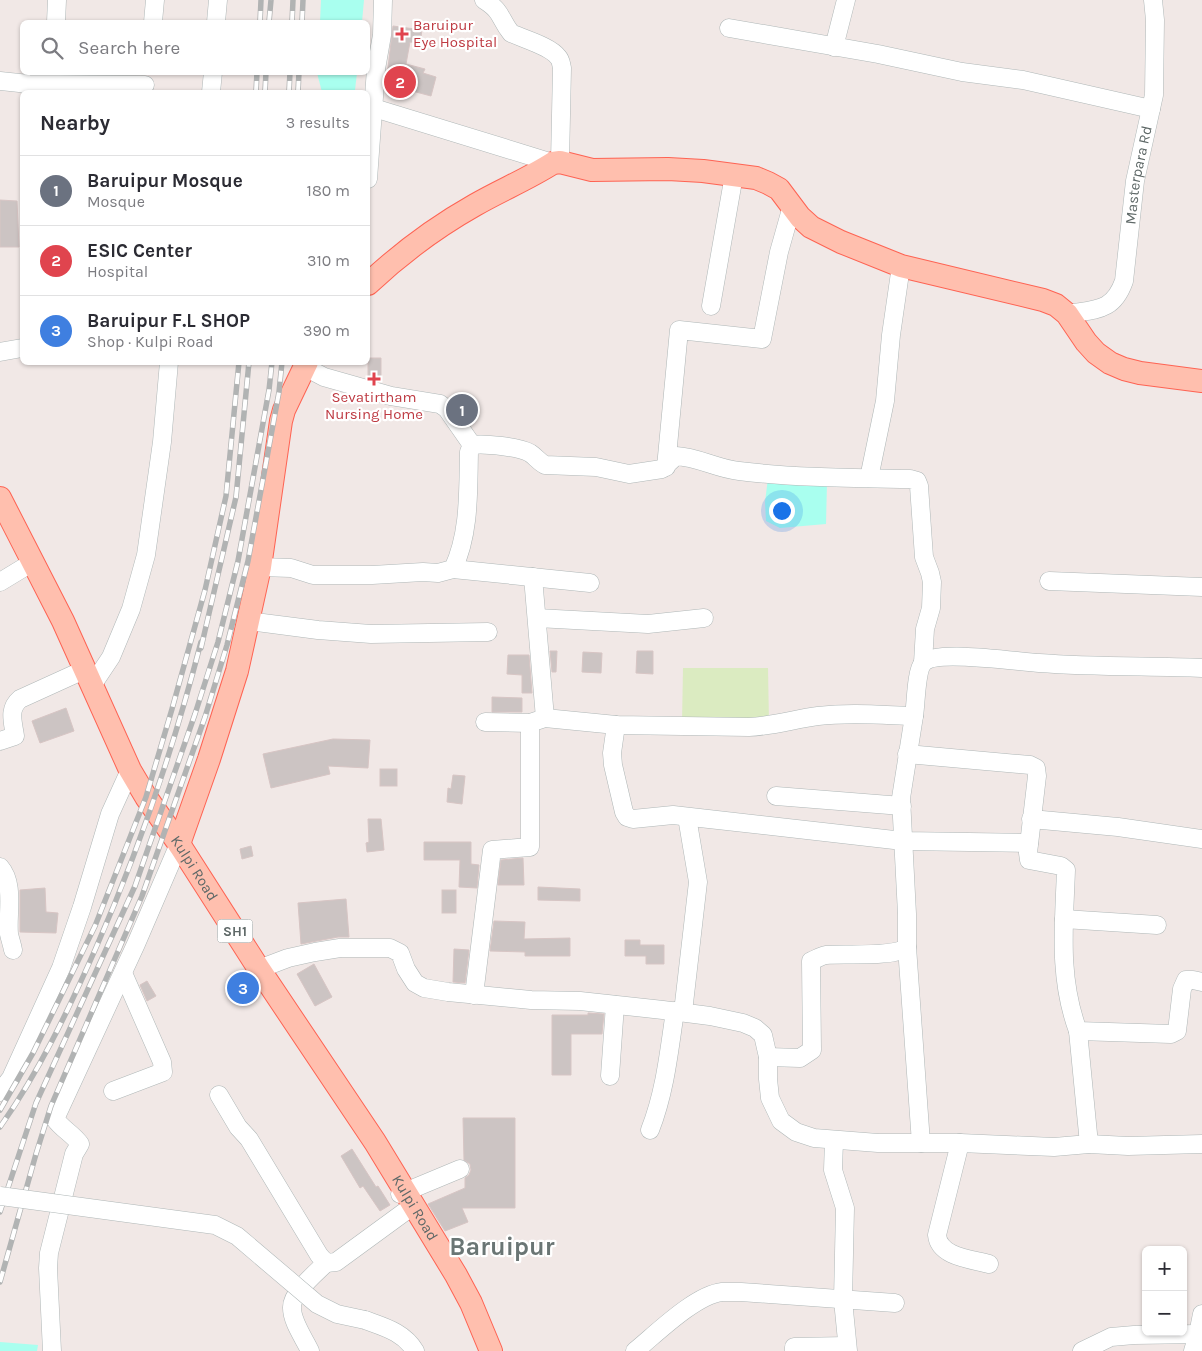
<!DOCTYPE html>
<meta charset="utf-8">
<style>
body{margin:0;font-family:Karla,sans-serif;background:#f7f7f7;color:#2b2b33}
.controls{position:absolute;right:15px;bottom:15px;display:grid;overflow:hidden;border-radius:8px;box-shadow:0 1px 4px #0004}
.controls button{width:45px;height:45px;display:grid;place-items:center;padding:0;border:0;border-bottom:1px solid #e1e1e2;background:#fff;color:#2b2b33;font:25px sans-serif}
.you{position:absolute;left:781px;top:510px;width:18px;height:18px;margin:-12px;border:4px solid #fff;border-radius:50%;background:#1a73e8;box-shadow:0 0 0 8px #1a73e833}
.badge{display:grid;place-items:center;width:32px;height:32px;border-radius:50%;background:#111827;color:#fff;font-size:16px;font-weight:700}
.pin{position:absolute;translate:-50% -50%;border:2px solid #fff;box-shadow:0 1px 5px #0006}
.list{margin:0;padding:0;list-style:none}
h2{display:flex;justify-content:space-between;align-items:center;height:65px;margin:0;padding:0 20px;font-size:21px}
h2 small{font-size:16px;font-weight:400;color:#7c7c81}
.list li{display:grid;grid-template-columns:32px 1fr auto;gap:15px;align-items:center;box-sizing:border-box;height:70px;padding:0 20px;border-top:1px solid #e1e1e2}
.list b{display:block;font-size:19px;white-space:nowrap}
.list p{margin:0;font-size:16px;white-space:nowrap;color:#7c7c81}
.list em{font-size:16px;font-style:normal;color:#7c7c81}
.icon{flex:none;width:28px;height:28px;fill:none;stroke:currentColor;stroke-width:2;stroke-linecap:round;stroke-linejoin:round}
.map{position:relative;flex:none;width:1202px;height:1351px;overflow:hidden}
.search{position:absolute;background:#fff;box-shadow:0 1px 4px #0004;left:20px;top:20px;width:350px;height:55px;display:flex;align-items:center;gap:12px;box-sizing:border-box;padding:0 18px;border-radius:8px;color:#7c7c81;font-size:19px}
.panel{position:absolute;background:#fff;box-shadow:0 1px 4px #0004;left:20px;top:90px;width:350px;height:275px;border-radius:8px}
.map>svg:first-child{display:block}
</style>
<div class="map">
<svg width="1202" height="1351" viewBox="0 0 1202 1351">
<rect width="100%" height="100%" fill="#f1e8e6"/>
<path fill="#dbebc1" d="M683,668H768L769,722H682Z"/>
<g fill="#a9ffef">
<path d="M321,0H364L362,22H320Z"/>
<path d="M317,73H357L355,90L349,92H322Z"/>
<path d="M768,478L827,483L826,524L780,528L766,521L765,502Z"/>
<path d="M0,1342L38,1345L37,1351H0Z"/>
</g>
<g fill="#ccc4c3" stroke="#d7c5c4">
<path d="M393,26L422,30L420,43L410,42L406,64L425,69L423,73L436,77L431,96L386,84Z"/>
<path d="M0,200L17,201L19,247H0Z"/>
<path d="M368,358H381V382L368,379Z"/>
<path d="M550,651H557L556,672H552Z"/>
<path d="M637,651H653V674L636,673Z"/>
<path d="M583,652L602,653L601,673L582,672Z"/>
<path d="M508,655H529L532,693H522V675L507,674Z"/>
<path d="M492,697L522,698V712H492Z"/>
<path d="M66,708L74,731L40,743L32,721Z"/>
<path d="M333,739L370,740L368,768L328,766L330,774L271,788L263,754Z"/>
<rect x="380" y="769" width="17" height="17"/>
<path d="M453,775L465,776L462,804L447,802L448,788L451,789Z"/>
<path d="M368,819H381L384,850L367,852L366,843L369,842Z"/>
<path d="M424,842H471V864L479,865L477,888L459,887L460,860H424Z"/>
<path d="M251,846L253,856L242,859L240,849Z"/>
<path d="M523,858L524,885H498L501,860Z"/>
<path d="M538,887L580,889V901L538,900Z"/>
<path d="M45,888L46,912L58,913L56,933L20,932V890Z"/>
<rect x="442" y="890" width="14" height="23"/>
<path d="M346,899L349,937H338L301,944L298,903Z"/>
<path d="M494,921L525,922L524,939L570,938V956H525V952L490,951Z"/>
<path d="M625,940H640V945H664V964H646V956H625Z"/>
<path d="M454,949L469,950L465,983L453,982Z"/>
<path d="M314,964L332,997L315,1006L297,974Z"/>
<path d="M147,981L156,996L147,1001L140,985Z"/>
<path d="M588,1013L604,1014L602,1034H571V1075H552V1015H588Z"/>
<path d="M463,1118H515V1208H462L468,1222L445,1231L428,1204L465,1188V1178L469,1175L471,1170L470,1164L464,1160Z"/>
<path d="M352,1149L376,1187L378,1186L390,1205L380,1211L363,1186L360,1188L341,1156Z"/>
</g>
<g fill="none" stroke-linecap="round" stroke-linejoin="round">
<defs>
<g id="minor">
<path d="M484,0C503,12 499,18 511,33C523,39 550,46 558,57C561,60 561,64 562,68L560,162"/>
<path d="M56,22L57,0"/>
<path d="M153,22L155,0"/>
<path d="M216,22L218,0"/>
<path d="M729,28L878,54L962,72L1023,80L1151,109"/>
<path d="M834,47L846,0"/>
<path d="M0,81L29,84L145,85"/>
<path d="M211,92L213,72"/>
<path d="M374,108L553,163"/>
<path d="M368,179L376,69L382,35L383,0"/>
<path d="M711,306L734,175"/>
<path id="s1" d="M1067,314C1096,309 1113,312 1124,281L1135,181L1154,95L1155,20L1153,0"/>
<path d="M0,352L22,348"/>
<path d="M305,367L324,377L391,396L440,404L447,409L472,445"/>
<path d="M666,467L679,330L762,339L779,252L792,206"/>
<path d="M869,478L885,401L891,335L901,266"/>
<path d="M260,567L291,568L313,575H372L423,572L438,573L453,569C470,533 468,491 469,452L472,445C484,443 519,447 530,453C536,457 539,462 545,465L596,467L629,474L662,469L676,456C698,457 718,469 739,471C796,478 853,478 910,479L917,481L919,486L924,557L930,573L932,582L931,608L925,629L923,663"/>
<path d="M453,569L590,583"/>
<path d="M533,577L545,718"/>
<path d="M1049,581L1202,587"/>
<path d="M0,582L33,562"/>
<path d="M537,618L648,624L704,618"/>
<path d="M248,621L318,630L371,634L488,632"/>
<path d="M93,684L111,657L131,609L146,555L162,442L169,362"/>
<path d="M485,722L530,723L545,718L616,725L749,727C773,726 795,719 818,716C850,712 882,715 914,716C916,704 916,671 923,663C936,649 1019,662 1039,663C1093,667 1148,666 1202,668"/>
<path d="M616,725L612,753L613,765L624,812L627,817L633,819L673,815L903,841L1029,843"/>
<path d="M0,741L15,736C13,722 8,709 20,699L86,669"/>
<path d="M907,754L1030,765L1036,768L1037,776L1028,853L1029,860L1061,866L1066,870C1064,926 1058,977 1078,1031L1171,1034L1177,1031L1182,989L1186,980H1193L1202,982"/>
<path d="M776,796L902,806"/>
<path d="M1031,819L1118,827L1202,839"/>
<path d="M0,867C15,884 7,914 9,934C10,939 12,944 13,950"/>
<path d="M1064,919L1157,925"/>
<path d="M907,947L921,1143"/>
<path d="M259,969L288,958L315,952L340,948H390L400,953L406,969L415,983L424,988L448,992L531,1000L580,1001L663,1010L710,1016L743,1023L755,1028L763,1035L768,1057V1079L770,1098L781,1121L796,1132L814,1138L878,1143H960L1054,1147L1089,1144L1128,1146L1202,1144"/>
<path d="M474,995L492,850L530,847V723"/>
<path d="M683,1012L698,882L687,817"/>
<path d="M1078,1031L1089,1144"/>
<path d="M768,1057L800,1058L812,1050L811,961C816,959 821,956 826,955C843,953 895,958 907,947V914L901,798L914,716"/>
<path d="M610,1076L615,1005"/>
<path d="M113,1091L163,1072L162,1062L123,973"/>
<path d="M0,1092L11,1078L61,968L82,907L110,814L130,770"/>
<path d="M219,1095L238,1127L249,1139L319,1255L326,1263L336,1262L414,1205"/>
<path d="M650,1130C665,1092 669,1052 675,1011"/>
<path d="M834,1141L833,1170L845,1208L843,1300L848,1351"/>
<path d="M960,1143L937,1235C939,1257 971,1259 989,1264"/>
<path d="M400,1194L460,1169"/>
<path d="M365,1320C384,1327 404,1332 415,1351"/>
<path d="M52,1351L48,1268L49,1253L74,1154L80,1144C73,1134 62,1129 55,1119L136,944L179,844"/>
<path d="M310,1351C304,1338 292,1322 292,1308C291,1293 316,1273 326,1263"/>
<path d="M635,1351C656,1334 695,1295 722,1292C728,1292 735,1292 741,1292L895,1303"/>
<path d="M794,1351V1347L847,1346"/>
<path d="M1082,1351L1111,1337L1134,1335L1198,1334"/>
<path d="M1193,1351L1198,1334L1202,1314"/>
</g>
<g id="major">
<path d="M368,284C401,253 436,227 475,205C501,190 528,179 553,163L560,162L592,170L668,169L703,171L756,178L768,183L779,189L800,217L811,227L841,242L901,266L1043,300L1056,305L1067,314L1086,342L1096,353L1110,363L1124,369L1140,373L1202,381"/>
<path id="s2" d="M0,498L63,621L130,770L146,797L179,844L259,969L375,1142L456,1275L471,1303L491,1351"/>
<path d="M179,844L209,759L237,671L260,567L281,421L284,410L307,362"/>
</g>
</defs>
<use href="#minor" stroke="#afb7b7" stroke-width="19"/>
<use href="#major" stroke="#fe6353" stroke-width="24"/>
<use href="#minor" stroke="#fff" stroke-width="18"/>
<use href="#major" stroke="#ffbfae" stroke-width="22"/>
<defs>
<g id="rail">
<path d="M260,22L261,0"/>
<path d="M269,22L271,0"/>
<path d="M292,22L293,0"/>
<path d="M302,22L303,0"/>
<path d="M256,92L257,72"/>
<path d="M265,92L266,72"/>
<path d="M289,92L290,72"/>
<path d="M298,92L299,72"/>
<path d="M201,648L236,497L249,362"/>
<path d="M0,1110L33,1053L95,926L146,797L172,709L205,590L226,496L239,362"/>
<path d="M0,1127C39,1072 68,1011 95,950C139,850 174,747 201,642"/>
<path d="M0,1212L36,1103L135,886L195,714L218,642L238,561L269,390L272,362"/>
<path d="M0,1282L36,1154L51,1106L142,896L205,717L227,645L248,561L279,392L282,362"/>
</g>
</defs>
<use href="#rail" stroke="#b1b3b3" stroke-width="5.5"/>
<use href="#rail" stroke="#fff" stroke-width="4" stroke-dasharray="11" stroke-linecap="butt"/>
<defs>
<path id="minor-bridge" d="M0,1196L215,1225L237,1236L317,1304L337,1314L365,1320"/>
</defs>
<use href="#minor-bridge" stroke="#afb7b7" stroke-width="19" stroke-linecap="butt"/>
<use href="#minor-bridge" stroke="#fff" stroke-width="18"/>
</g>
<g fill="#e0444e" stroke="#fff" stroke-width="2">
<path d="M399.5 26.5h5v5h5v5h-5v5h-5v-5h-5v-5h5z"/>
<path d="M371.5 371.5h5v5h5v5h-5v5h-5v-5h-5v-5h5z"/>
</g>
<g text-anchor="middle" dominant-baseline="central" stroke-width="4.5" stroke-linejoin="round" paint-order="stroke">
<rect fill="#fff" stroke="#8e9595" stroke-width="1" x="217.5" y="919.5" width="35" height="23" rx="4"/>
<g font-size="14" font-weight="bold" fill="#5e6867">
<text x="235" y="931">SH1</text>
</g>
<g font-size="15" fill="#be3a42" stroke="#fff" text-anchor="start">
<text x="413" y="25">Baruipur<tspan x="413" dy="17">Eye Hospital</tspan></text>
<text x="374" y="397" text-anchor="middle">Sevatirtham<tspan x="374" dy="17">Nursing Home</tspan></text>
</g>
<g font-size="15" fill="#5e6867" stroke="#fff">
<text stroke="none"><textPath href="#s1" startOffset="178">Masterpara Rd</textPath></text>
<text stroke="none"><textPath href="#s2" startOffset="419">Kulpi Road</textPath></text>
<text stroke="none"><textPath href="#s2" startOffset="824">Kulpi Road</textPath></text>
</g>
<g font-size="25" font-weight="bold" fill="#6a7574" stroke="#fff">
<text x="502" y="1246">Baruipur</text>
</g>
</g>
</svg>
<div class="controls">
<button>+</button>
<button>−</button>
</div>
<div class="you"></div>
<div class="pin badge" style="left:462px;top:410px;background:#6b7280">1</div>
<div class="pin badge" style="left:400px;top:82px;background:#e0444e">2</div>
<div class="pin badge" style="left:243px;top:988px;background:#3f7fe0">3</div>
<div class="search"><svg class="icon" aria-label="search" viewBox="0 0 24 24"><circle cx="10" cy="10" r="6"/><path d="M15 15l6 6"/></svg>Search here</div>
<section class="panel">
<h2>Nearby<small>3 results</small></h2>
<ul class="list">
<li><span class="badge" style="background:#6b7280">1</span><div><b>Baruipur Mosque</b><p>Mosque</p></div><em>180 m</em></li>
<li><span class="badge" style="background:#e0444e">2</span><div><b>ESIC Center</b><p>Hospital</p></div><em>310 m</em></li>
<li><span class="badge" style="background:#3f7fe0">3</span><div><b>Baruipur F.L SHOP</b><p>Shop · Kulpi Road</p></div><em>390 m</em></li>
</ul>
</section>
</div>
